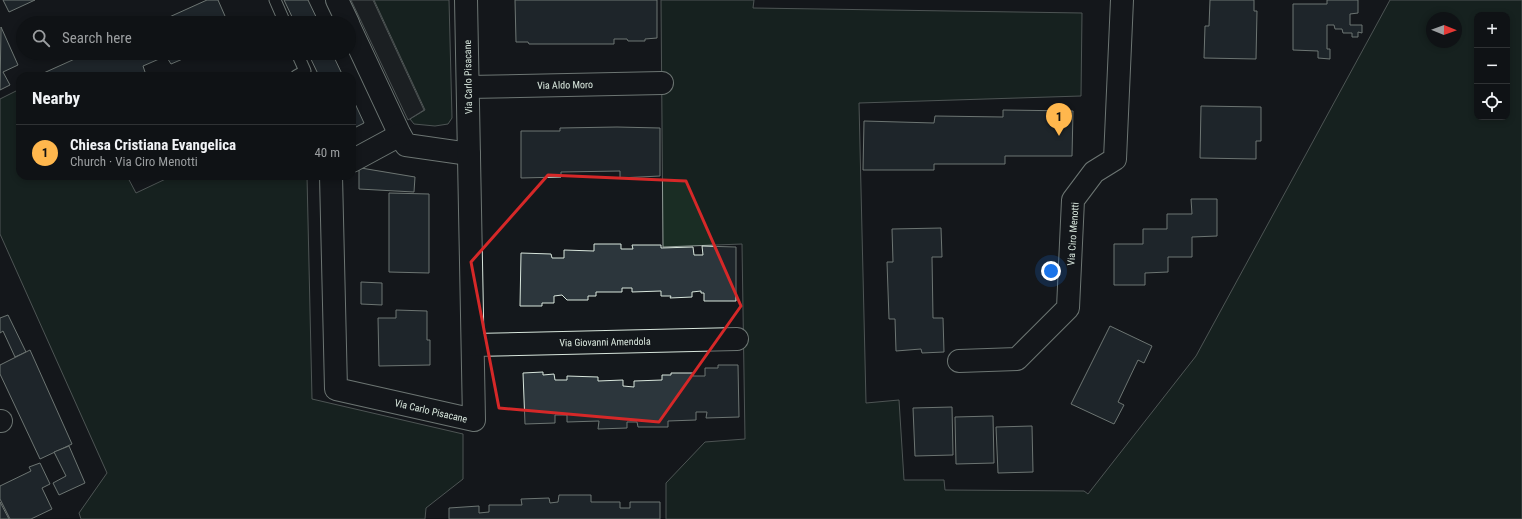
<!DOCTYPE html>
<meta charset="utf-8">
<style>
body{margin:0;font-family:"Roboto Condensed",sans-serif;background:#181b1e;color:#f1f3f6}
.controls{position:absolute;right:12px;top:12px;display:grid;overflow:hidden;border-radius:8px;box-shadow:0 2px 6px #0003}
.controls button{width:36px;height:36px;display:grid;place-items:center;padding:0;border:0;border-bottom:1px solid #2f3234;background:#0f1215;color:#f1f3f6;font:20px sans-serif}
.compass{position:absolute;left:1426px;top:12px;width:36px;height:36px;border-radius:50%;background:#0f1215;box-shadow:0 2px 6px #0003;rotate:91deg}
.you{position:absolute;left:1051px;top:271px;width:14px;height:14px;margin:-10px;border:3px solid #fff;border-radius:50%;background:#1a73e8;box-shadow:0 0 0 6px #1a73e833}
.badge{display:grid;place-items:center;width:26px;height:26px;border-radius:50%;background:#ffb74d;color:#111;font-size:13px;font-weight:700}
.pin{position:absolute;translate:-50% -33px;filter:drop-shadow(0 1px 2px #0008)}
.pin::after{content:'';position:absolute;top:21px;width:14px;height:12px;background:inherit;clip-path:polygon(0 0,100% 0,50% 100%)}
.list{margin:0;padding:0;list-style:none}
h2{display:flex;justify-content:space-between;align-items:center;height:52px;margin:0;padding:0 16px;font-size:17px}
h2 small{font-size:13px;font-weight:400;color:#9b9ea0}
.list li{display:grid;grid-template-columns:26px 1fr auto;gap:12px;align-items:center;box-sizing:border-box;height:56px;padding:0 16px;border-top:1px solid #2f3234}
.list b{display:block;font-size:15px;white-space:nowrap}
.list p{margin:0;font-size:13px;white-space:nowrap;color:#9b9ea0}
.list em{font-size:13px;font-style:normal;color:#9b9ea0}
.icon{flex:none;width:22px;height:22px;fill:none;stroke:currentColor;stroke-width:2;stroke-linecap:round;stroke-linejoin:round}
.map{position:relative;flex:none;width:1522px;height:519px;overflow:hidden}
.search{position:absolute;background:#0f1215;box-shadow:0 2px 6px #0003;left:16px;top:16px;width:340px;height:44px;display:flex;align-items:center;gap:10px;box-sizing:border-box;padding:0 14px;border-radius:22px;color:#9b9ea0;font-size:15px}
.panel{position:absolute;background:#0f1215;box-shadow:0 2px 6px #0003;left:16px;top:72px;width:340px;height:108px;border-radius:12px}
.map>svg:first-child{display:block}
</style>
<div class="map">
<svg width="1522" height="519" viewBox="0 0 1522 519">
<rect width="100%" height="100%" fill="#14181c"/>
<g fill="#1a2d24" stroke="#939e99" fill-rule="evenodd">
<path d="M374,0H449L452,118L448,124L435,126L414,124L410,119L425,110Z"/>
<path d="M661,0H754L753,8L1082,13L1081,96L859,103L866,403L899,400L904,480H944L945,490L1084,491L1088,494L1196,356L1390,0H1522V519H666V483L705,442L745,439L742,244L663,247ZM1477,15H1507V117H1477ZM1432,18H1456V42H1432Z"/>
<path d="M20,89V176H127L136,193L172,176H307L312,399L463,434V479L426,508L425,519H81L79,513L107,473L0,234V99Z"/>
</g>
<path fill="#24282b" stroke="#939e99" d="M351,0H373L424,110L408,120Z"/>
<g fill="#2c363c" stroke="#d8e6dc">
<path d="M3,0H35L9,12Z"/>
<path d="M207,0H218L228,23H156Z"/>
<path d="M284,0H308L319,23H295Z"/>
<path d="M515,0H657V38L645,39V41H628L627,39H614V44H529L528,42H516Z"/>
<path d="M1210,0H1254V11H1257L1256,59L1204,58L1205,26H1209Z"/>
<path d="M1327,0H1358V13L1350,14V25H1362V33L1358,32V37H1352V33H1343L1342,29H1335L1334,25H1327V49H1330V59L1318,58V51L1293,50V4H1327Z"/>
<path d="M1,27L18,65L3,72L10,85L0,90Z"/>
<path d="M88,53H183L185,58L171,64L166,56L143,66L146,75L145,76H131L129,73L122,76H37Z"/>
<path d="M308,53H332L343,76H319Z"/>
<path d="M352,97L364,123L352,129Z"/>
<path d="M1201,106L1261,107V141H1256V159L1200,158Z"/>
<path d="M1003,110L1073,111L1072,156H1005V164H934V170H863L864,121L934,123L935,116L1003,117Z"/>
<path d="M617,127L660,128V176L620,178V171L561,172V177L521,178V131H560V128Z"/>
<path d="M361,168L415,177L414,192L359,189V169Z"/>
<path d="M389,193L429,194V273L389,272Z"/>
<path d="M1191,199H1217V236L1192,237V257H1168V272L1145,273V285H1114V244H1143V229H1167V214H1192Z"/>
<path d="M941,228L942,257H932L933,318H943L944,352L922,353L921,349L896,351L895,319H889L887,262H893L892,229Z"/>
<path d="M594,244H621V249H633L632,245H661V248L693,247L694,255H703L702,246L736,247V301H704V293H701V291L692,292V297L670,298L671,296H661V291L632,292V288H622V292H596V296H588V300H567L562,295L554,296V303H542V306H520L521,253L551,254L552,258H564V250L594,251Z"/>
<path d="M361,282L382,283V305L361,304Z"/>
<path d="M396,310L427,311V340H430V365L379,366L378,318H396Z"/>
<path d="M8,315L26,352L15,357L3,331L0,333V318Z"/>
<path d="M1110,326L1152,346L1144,363L1138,360L1118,402L1124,405L1114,424L1071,404Z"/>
<path d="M30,350L72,444L40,459L0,374V365Z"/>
<path d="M718,365H738L739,417L706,418L707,412H696V420L668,421V427H638L637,422H627V428L598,429L599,421L567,422V415H555V423L525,424L523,373L543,372V375L554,374L555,380H567V376L598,377V381L623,380V386L634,387V381L662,380V375H671V373H693V376H705V368H718Z"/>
<path d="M952,407L953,455L915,456L913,408Z"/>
<path d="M993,416L994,463L956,464L955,417Z"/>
<path d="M1032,426L1033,472L998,473L996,427Z"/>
<path d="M69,446L85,483L59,495L53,483L66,476L54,452Z"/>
<path d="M40,463L50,484L42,488L52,509L31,519H10L0,499V486L31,471L29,467Z"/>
<path d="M559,495H591V502H620V508H630V502H660V519H449V508L479,506V513L489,512V505H522L521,499L549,498L550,503L558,502Z"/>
<path d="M0,502L9,519H0Z"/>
</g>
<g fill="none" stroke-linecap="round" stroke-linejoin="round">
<defs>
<g id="service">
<path d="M275,0L285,23"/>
<path d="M296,76L305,71L297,53"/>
</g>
<g id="minor">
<path d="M337,0L348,23"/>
<path d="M349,26L400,135L406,145L469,154"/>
<path d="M468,87L662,83"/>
<path d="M352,161L400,135"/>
<path d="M331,176L336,389L474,420L466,0"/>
<path d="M473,345L737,339"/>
<path d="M959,361L1017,359L1068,308L1073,200L1094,172L1115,159L1122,0"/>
<path d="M0,421H1"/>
</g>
</defs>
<use href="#service" stroke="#d8e6dc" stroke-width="13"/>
<use href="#minor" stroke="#d8e6dc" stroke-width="24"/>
<use href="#service" stroke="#14181c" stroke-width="11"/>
<use href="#minor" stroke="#14181c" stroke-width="22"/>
</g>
<path d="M0 0H1522V519H0ZM548,175L686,181L741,306L659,422L499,408L471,262Z" fill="#14181c" fill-opacity=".55" fill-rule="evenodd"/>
<path fill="none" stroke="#d62828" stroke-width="3" stroke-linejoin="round" d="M548,175L686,181L741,306L659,422L499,408L471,262Z"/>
<g text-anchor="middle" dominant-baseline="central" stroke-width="3" stroke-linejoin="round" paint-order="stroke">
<g font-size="10" fill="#d8e6dc" stroke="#14181c">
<text transform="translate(468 77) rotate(-91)">Via Carlo Pisacane</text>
<text transform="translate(565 85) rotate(-1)">Via Aldo Moro</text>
<text transform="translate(1073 234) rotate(-86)">Via Ciro Menotti</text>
<text transform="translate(605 342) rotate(-1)">Via Giovanni Amendola</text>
<text transform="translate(431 411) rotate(13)">Via Carlo Pisacane</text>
</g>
</g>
</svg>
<div class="controls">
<button>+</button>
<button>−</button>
<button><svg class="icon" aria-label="locate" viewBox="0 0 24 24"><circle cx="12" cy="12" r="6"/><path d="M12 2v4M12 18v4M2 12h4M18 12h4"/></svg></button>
</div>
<svg class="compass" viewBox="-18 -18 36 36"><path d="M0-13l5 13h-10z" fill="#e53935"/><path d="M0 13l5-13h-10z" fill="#9b9ea0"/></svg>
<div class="you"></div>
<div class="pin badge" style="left:1059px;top:136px">1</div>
<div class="search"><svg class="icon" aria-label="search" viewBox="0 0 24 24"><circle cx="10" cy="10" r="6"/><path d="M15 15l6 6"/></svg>Search here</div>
<section class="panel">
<h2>Nearby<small></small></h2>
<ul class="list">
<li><span class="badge">1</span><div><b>Chiesa Cristiana Evangelica</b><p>Church · Via Ciro Menotti</p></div><em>40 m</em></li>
</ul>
</section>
</div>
